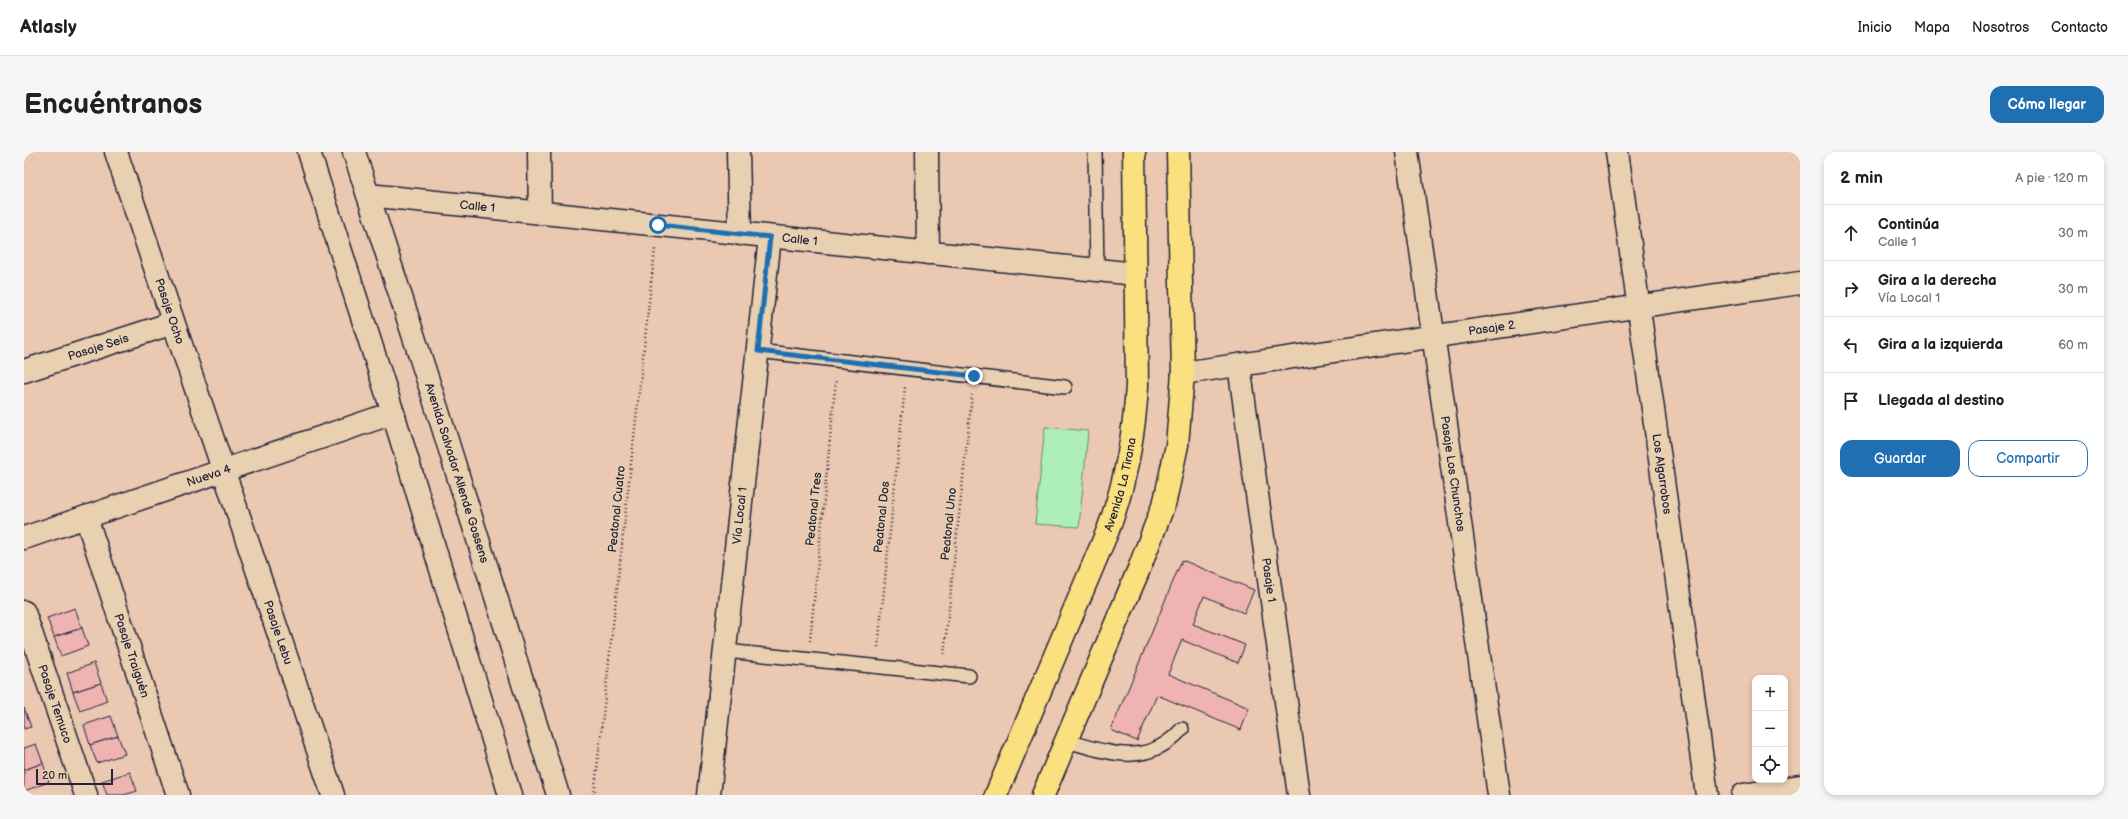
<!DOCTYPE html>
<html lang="es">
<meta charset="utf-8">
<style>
body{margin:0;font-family:"Balsamiq Sans",sans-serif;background:#f6f6f6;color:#202124}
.controls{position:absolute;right:12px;bottom:12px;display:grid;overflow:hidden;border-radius:8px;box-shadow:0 2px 6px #0003}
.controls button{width:36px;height:36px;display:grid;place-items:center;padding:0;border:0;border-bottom:1px solid #e0e0e0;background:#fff;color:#202124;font:20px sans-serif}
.scale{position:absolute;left:12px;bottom:10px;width:77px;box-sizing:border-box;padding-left:4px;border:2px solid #22223b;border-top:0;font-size:11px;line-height:14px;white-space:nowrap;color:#22223b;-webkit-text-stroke:3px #e8d0b0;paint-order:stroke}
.stop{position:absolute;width:12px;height:12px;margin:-9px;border:3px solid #1f6fb2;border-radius:50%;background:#fff}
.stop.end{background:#1f6fb2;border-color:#fff;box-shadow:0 1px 4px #0008}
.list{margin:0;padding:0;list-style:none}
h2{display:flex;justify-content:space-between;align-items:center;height:52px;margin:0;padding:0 16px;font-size:17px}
h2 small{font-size:13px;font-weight:400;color:#757577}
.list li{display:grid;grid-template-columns:26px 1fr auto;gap:12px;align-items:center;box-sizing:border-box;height:56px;padding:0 16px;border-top:1px solid #e0e0e0}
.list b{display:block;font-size:15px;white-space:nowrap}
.list p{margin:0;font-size:13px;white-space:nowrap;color:#757577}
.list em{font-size:13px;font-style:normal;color:#757577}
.actions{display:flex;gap:8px;padding:12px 16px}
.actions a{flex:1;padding:9px 0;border:1px solid #1f6fb2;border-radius:12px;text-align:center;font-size:14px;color:#1f6fb2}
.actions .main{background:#1f6fb2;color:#fff}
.icon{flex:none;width:22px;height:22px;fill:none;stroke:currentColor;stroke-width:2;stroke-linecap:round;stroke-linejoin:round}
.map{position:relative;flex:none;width:1776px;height:643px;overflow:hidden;border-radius:12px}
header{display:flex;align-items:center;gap:24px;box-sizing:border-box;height:56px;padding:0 20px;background:#fff;border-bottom:1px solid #e0e0e0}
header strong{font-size:19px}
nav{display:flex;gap:22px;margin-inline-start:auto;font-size:14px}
.intro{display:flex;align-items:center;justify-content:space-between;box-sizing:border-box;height:96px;padding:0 24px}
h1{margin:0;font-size:28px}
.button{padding:10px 18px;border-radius:12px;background:#1f6fb2;color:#fff;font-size:14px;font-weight:700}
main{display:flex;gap:24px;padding:0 24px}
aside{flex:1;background:#fff;border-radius:12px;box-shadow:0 2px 6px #0003}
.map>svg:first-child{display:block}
</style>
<header>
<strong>Atlasly</strong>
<nav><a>Inicio</a><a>Mapa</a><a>Nosotros</a><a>Contacto</a></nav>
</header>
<div class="intro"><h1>Encuéntranos</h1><a class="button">Cómo llegar</a></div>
<main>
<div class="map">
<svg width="1776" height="643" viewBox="0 0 1776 643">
<rect width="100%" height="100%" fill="#ebc8b1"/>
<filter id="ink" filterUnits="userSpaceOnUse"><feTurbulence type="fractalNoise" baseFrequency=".025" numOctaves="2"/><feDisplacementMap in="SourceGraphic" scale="8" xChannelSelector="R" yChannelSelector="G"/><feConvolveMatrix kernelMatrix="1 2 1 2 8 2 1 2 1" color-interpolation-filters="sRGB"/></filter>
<g filter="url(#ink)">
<path fill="#aeefb7" stroke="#688879" d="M1021,275L1064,279L1055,375L1011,372Z"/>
<g fill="#efb4b1" stroke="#22223b">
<path d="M1158,408L1230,438L1220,461L1180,444L1169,472L1221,493L1214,511L1158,488L1144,522L1225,556L1217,578L1133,543L1113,589L1087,578Z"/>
<path d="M51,456L58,476L30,485L23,466Z"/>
<path d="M58,476L64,494L37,504L30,485Z"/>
<path d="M70,511L77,531L49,540L43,521Z"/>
<path d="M77,531L83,549L56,559L49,540Z"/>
<path d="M0,556L7,575L0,577Z"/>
<path d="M87,564L94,584L66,593L60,573Z"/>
<path d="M94,584L101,602L73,611L66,593Z"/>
<path d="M12,592L19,611L0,618V596Z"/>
<path d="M19,611L25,630L0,639V618Z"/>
<path d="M106,620L113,639L100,643H83L78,629Z"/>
</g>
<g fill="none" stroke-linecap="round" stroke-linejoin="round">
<defs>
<g id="service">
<path d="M1071,0L1073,118"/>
<path d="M734,199L1041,235"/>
<path d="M702,499L945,524"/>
<path d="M1042,589C1086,601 1123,616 1158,577"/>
</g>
<g id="minor">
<path id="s1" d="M92,0L309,643"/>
<path d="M515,0L516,61"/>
<path d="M714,0L716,82"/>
<path d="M903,0L904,101"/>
<path id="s2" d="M1383,0L1475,643"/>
<path id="s3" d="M1593,0L1683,643"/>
<path id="s4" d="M344,43L1112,122"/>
<path id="s5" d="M1215,213L1275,643"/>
<path id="s6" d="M0,219L149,171"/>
<path id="s7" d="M1159,221L1776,131"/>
<path id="s8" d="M62,365L154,643"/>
<path id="s9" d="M0,386L369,261"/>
<path id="s10" d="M0,460L62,643"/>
<path id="s11" d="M685,643L746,85"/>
<path d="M1719,643L1776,634"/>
</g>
<g id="tertiary">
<path d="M285,0L369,261L486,643"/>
<path id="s12" d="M330,0L410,247L534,643"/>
</g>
<g id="trunk">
<path id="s13" d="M972,643L1084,378C1102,330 1110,284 1113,234L1110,0"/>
<path d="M1019,643L1115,417L1141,349L1153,293L1159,221L1154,0"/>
</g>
</defs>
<use href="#service" stroke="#22223b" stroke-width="16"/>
<use href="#minor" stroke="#22223b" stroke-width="25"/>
<use href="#tertiary" stroke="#22223b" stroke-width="25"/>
<use href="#trunk" stroke="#22223b" stroke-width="25"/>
<g stroke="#22223b" stroke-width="2.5" stroke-dasharray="1 3" stroke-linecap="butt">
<path d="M786,489L812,227"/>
<path d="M854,495L881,235"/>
<path d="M920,502L948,243"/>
<path d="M570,643L631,97"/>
</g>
<use href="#service" stroke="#e8d0b0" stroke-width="13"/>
<use href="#minor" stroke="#e8d0b0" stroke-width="22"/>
<use href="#tertiary" stroke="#e8d0b0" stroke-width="22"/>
<use href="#trunk" stroke="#fbe080" stroke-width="22"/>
</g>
</g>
<g fill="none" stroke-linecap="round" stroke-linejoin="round" filter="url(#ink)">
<path stroke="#1f6fb2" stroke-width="5" d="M634,73L746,85L734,199L950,224"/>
</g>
<g text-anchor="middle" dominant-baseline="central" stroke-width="3" stroke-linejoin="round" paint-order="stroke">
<g font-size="12" fill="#22223b" stroke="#e8d0b0">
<text stroke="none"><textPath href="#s4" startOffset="110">Calle 1</textPath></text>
<text stroke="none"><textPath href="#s4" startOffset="434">Calle 1</textPath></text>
<text stroke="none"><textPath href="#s1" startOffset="168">Pasaje Ocho</textPath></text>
<text stroke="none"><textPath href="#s7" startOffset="312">Pasaje 2</textPath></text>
<text stroke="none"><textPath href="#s6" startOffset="78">Pasaje Seis</textPath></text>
<text stroke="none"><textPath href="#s12" startOffset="337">Avenida Salvador Allende Gossens</textPath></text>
<text stroke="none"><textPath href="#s3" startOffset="325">Los Algarrobos</textPath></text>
<text stroke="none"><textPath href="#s2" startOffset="325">Pasaje Los Chunchos</textPath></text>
<text stroke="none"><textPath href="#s9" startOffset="195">Nueva 4</textPath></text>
<text stroke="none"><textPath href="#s13" startOffset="335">Avenida La Tirana</textPath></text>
<text transform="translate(593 357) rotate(-84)">Peatonal Cuatro</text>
<text transform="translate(790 357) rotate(-84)">Peatonal Tres</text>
<text stroke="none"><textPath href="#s11" startOffset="281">Vía Local 1</textPath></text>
<text transform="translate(858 365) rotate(-84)">Peatonal Dos</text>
<text transform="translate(925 372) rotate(-84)">Peatonal Uno</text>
<text stroke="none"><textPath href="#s5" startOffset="217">Pasaje 1</textPath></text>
<text stroke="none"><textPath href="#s1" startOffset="507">Pasaje Lebu</textPath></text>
<text stroke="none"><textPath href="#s8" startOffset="146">Pasaje Traiguén</textPath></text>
<text stroke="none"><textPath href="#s10" startOffset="97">Pasaje Temuco</textPath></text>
</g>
</g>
</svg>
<div class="controls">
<button>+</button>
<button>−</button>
<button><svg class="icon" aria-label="locate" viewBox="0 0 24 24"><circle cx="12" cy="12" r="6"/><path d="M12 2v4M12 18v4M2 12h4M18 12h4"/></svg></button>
</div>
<div class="scale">20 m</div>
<div class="stop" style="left:634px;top:73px"></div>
<div class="stop end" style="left:950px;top:224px"></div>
</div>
<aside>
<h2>2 min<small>A pie · 120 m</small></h2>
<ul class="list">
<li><svg class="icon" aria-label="ahead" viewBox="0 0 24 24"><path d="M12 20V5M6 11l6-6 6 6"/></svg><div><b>Continúa</b><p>Calle 1</p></div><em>30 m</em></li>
<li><svg class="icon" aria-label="right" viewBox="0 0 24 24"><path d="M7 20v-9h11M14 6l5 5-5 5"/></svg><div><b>Gira a la derecha</b><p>Vía Local 1</p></div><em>30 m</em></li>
<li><svg class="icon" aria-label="left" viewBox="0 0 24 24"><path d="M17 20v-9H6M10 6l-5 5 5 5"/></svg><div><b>Gira a la izquierda</b></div><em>60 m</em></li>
<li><svg class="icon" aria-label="arrive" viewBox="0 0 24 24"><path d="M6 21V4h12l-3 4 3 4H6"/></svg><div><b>Llegada al destino</b></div></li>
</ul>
<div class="actions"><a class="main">Guardar</a><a>Compartir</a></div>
</aside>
</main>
